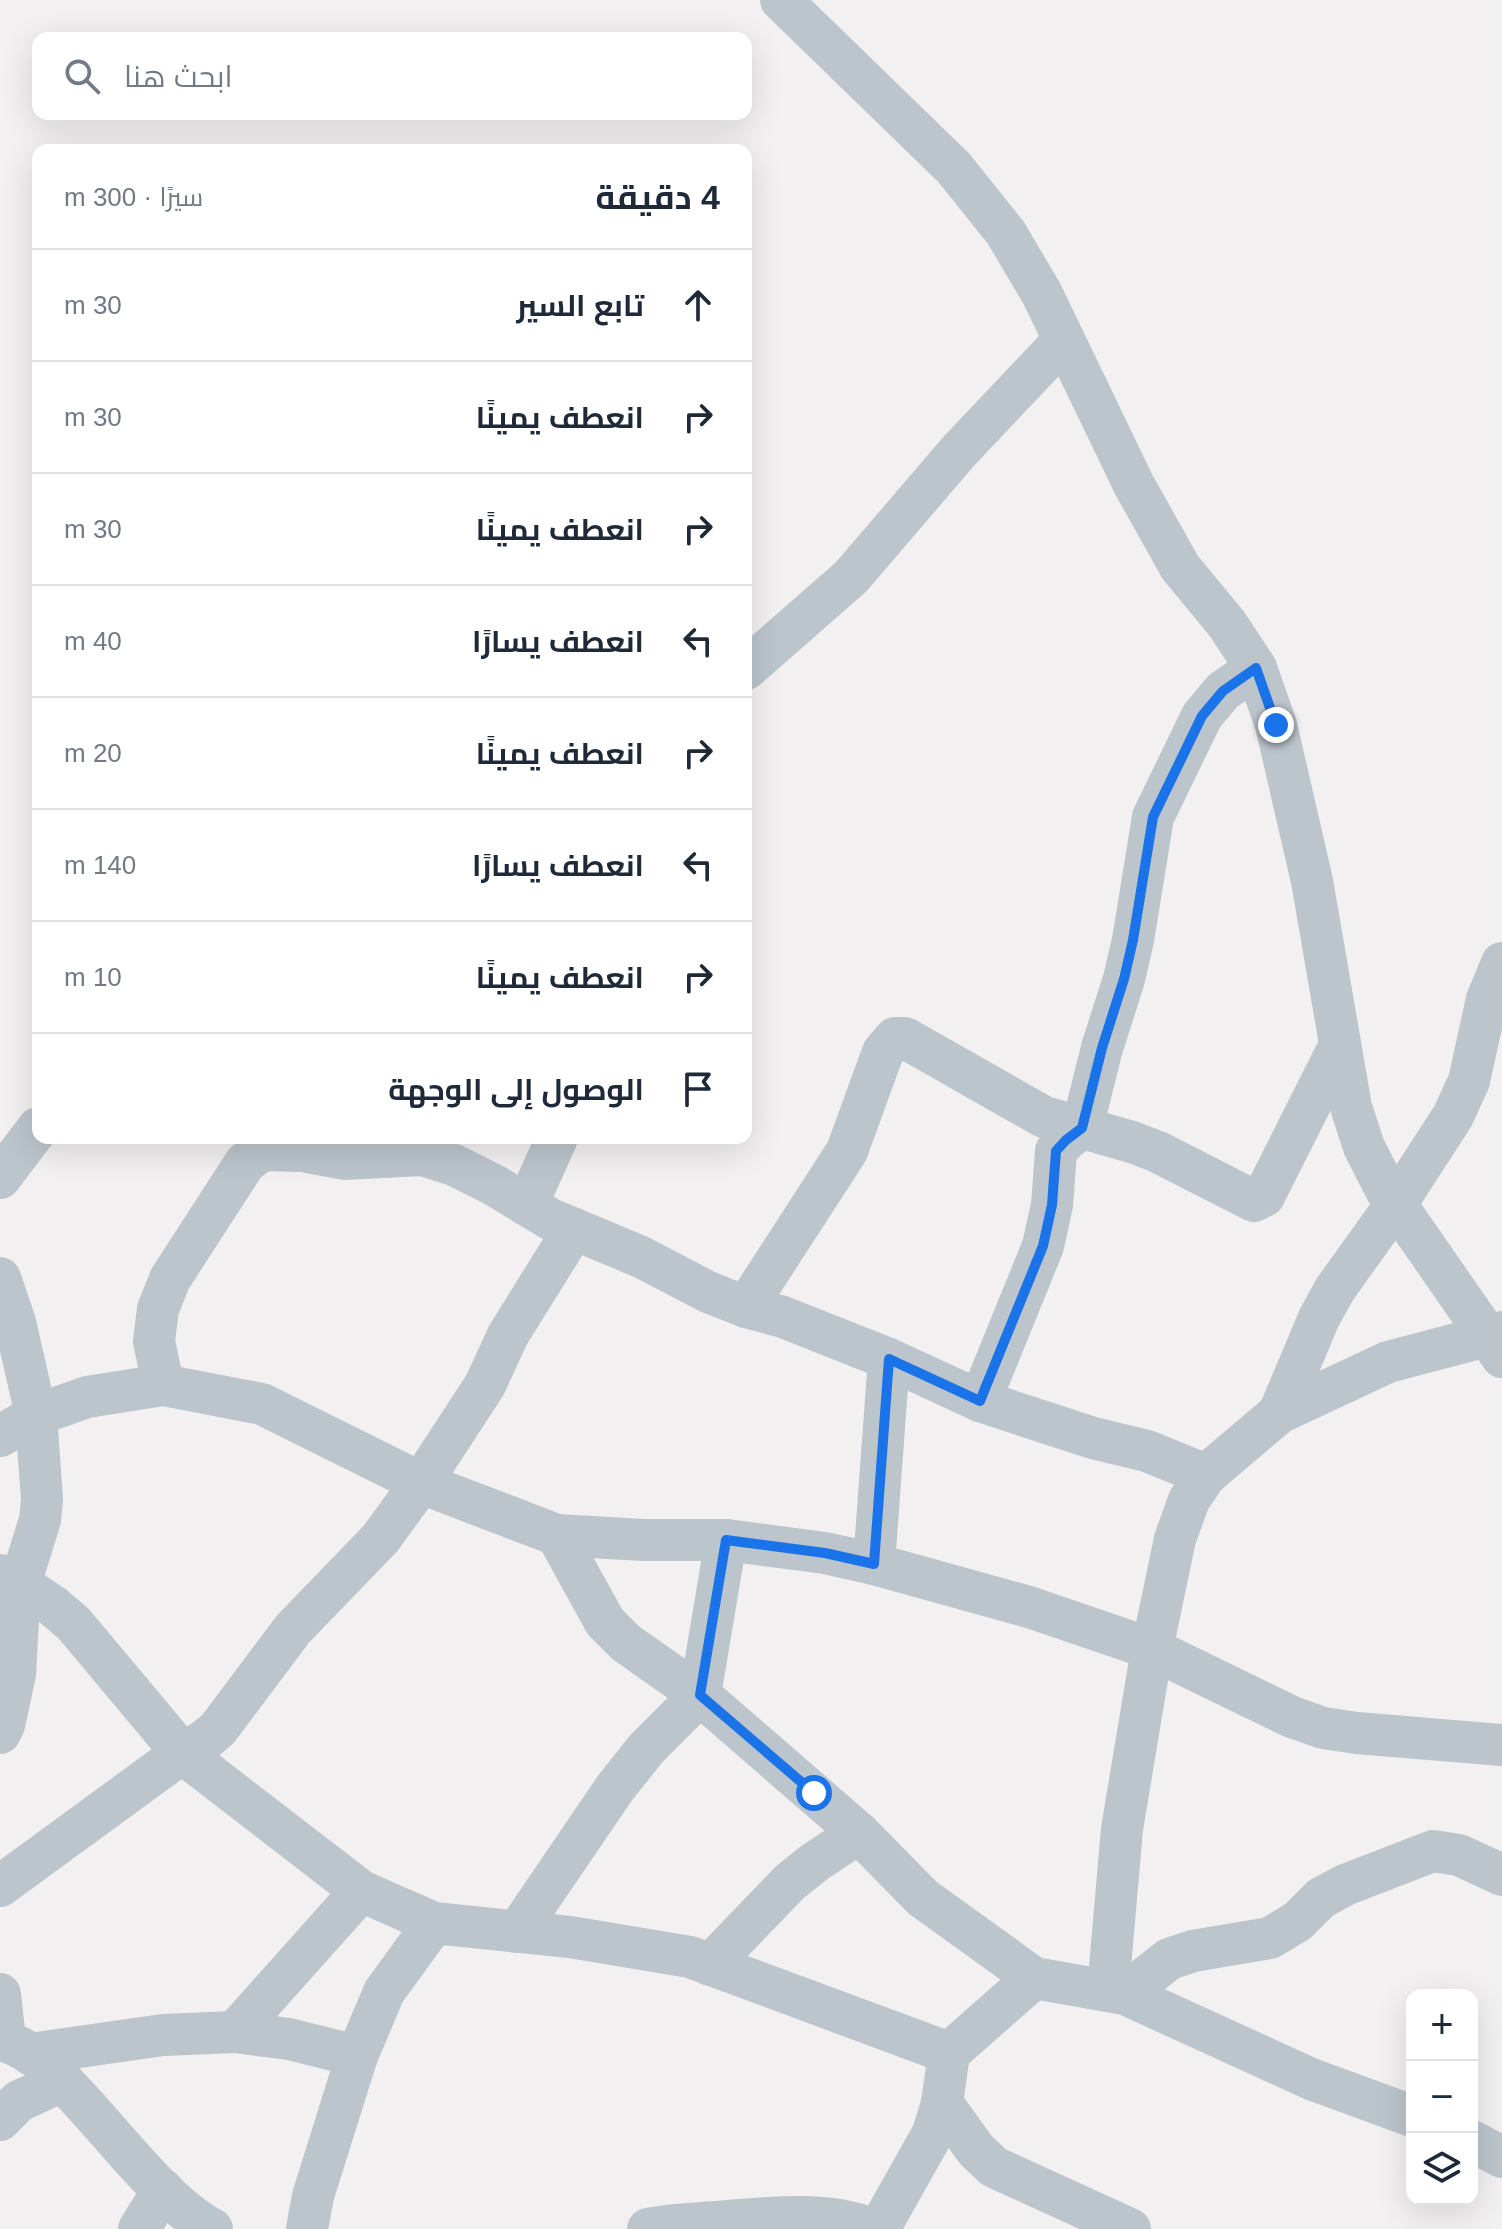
<!DOCTYPE html>
<html lang="ar">
<meta charset="utf-8">
<style>
body{margin:0;font-family:Arial,Cairo,sans-serif;background:#f2f2f3;color:#1f2937;direction:rtl}
.controls{position:absolute;right:24px;bottom:24px;display:grid;overflow:hidden;border-radius:16px;box-shadow:0 8px 32px #0002}
.controls button{width:72px;height:72px;display:grid;place-items:center;padding:0;border:0;border-bottom:2px solid #e0e1e3;background:#fff;color:#1f2937;font:40px sans-serif}
.stop{position:absolute;width:24px;height:24px;margin:-18px;border:6px solid #1a73e8;border-radius:50%;background:#fff}
.stop.end{background:#1a73e8;border-color:#fff;box-shadow:0 2px 8px #0008}
.list{margin:0;padding:0;list-style:none}
h2{display:flex;justify-content:space-between;align-items:center;height:104px;margin:0;padding:0 32px;font-size:34px}
h2 small{font-size:26px;font-weight:400;color:#747a83}
.list li{display:grid;grid-template-columns:52px 1fr auto;gap:24px;align-items:center;box-sizing:border-box;height:112px;padding:0 32px;border-top:2px solid #e0e1e3}
.list b{display:block;font-size:30px;white-space:nowrap}
.list em{font-size:26px;font-style:normal;color:#747a83}
.icon{flex:none;width:44px;height:44px;fill:none;stroke:currentColor;stroke-width:2;stroke-linecap:round;stroke-linejoin:round}
.map{position:relative;flex:none;width:1502px;height:2229px;overflow:hidden;direction:ltr}
.search{position:absolute;background:#fff;box-shadow:0 8px 32px #0002;left:32px;top:32px;width:720px;height:88px;display:flex;align-items:center;gap:20px;box-sizing:border-box;padding:0 28px;border-radius:16px;color:#747a83;font-size:30px}
.panel{position:absolute;background:#fff;box-shadow:0 8px 32px #0002;left:32px;top:144px;width:720px;height:1000px;border-radius:16px;direction:rtl}
.map>svg:first-child{display:block}
</style>
<div class="map">
<svg width="1502" height="2229" viewBox="0 0 1502 2229">
<rect width="100%" height="100%" fill="#f2f0f0"/>
<g fill="none" stroke-linecap="round" stroke-linejoin="round">
<g stroke="#bcc5cc" stroke-width="42">
<path d="M781,0L954,168L1006,233L1042,294L1134,485L1161,533L1180,567L1227,624L1256,668L1276,725L1312,881L1351,1107L1364,1147L1386,1190L1502,1357"/>
<path d="M746,669L851,577L959,451L1064,340"/>
<path d="M0,1178L38,1128"/>
<path d="M527,1205L557,1138"/>
<path d="M0,1278L15,1322L36,1415L42,1500L40,1520L20,1584L15,1674L4,1725L0,1733"/>
<path d="M746,1307L847,1151L883,1052L895,1038H905L1044,1117L1132,1142L1158,1152L1254,1201L1264,1196L1340,1045"/>
<path d="M163,1385L154,1341L158,1309L170,1279L245,1163L262,1150L303,1151L345,1159L422,1155L454,1165L494,1185L550,1219L641,1257L708,1292L746,1307L783,1317L889,1359L980,1401L1093,1438L1147,1451L1206,1475"/>
<path d="M980,1401L1043,1246L1052,1205L1056,1151L1066,1140L1082,1128L1102,1048L1124,979L1133,940L1153,817L1202,716L1223,691L1256,668"/>
<path d="M1279,1413L1319,1318L1335,1289L1396,1204L1453,1116L1469,1081L1487,999L1502,963"/>
<path d="M0,1436L36,1415L87,1397L163,1385L262,1404L421,1483L557,1535L643,1540H726L825,1553L874,1564L1029,1607L1152,1649L1292,1717L1323,1728L1357,1733L1502,1745"/>
<path d="M557,1535L605,1622L626,1643L700,1695L859,1833L923,1898L1034,1978L1125,1994L1311,2079L1412,2116"/>
<path d="M874,1564L889,1359"/>
<path d="M0,1575L20,1584L53,1606L74,1624L182,1753L361,1891L434,1923L570,1937L690,1957L949,2053"/>
<path d="M0,1886L182,1753L205,1740L218,1729L293,1629L380,1539L421,1483L485,1385L508,1335L574,1229"/>
<path d="M517,1932L615,1788L646,1749L700,1695L726,1540"/>
<path d="M710,1965L790,1882L815,1862L859,1833"/>
<path d="M1108,1990L1122,1829L1152,1649L1175,1539L1189,1500L1206,1475L1279,1413L1388,1362L1502,1332"/>
<path d="M0,1994L5,2041"/>
<path d="M1125,1994L1169,1959L1193,1951L1270,1938L1298,1921L1321,1898L1345,1885L1433,1851L1459,1855L1502,1875"/>
<path d="M235,2032L361,1891"/>
<path d="M0,2040C34,2048 61,2079 83,2103C119,2142 167,2205 212,2229"/>
<path d="M30,2054L163,2035L235,2032L289,2039L357,2056"/>
<path d="M942,2103L976,2150L994,2167L1130,2229"/>
<path d="M0,2120L19,2101L63,2081"/>
<path d="M1472,2141L1502,2157"/>
<path d="M139,2229L163,2190"/>
<path d="M307,2229L313,2196L357,2056L384,1992L434,1923"/>
<path d="M648,2229C670,2224 694,2224 716,2222C767,2218 824,2210 872,2229"/>
<path d="M879,2229L933,2133L942,2103L949,2053L1034,1978"/>
</g>
</g>
<g fill="none" stroke-linecap="round" stroke-linejoin="round">
<path stroke="#1a73e8" stroke-width="10" d="M814,1793L700,1695L726,1540L825,1553L874,1564L889,1359L980,1401L1043,1246L1052,1205L1056,1151L1066,1140L1082,1128L1102,1048L1124,979L1133,940L1153,817L1202,716L1223,691L1256,668L1276,725"/>
</g>
</svg>
<div class="controls">
<button>+</button>
<button>−</button>
<button><svg class="icon" aria-label="layers" viewBox="0 0 24 24"><path d="M12 4l9 5-9 5-9-5zM3 14l9 5 9-5"/></svg></button>
</div>
<div class="stop" style="left:814px;top:1793px"></div>
<div class="stop end" style="left:1276px;top:725px"></div>
<div class="search"><svg class="icon" aria-label="search" viewBox="0 0 24 24"><circle cx="10" cy="10" r="6"/><path d="M15 15l6 6"/></svg>ابحث هنا</div>
<section class="panel">
<h2>4 دقيقة<small>سيرًا · 300 m</small></h2>
<ul class="list">
<li><svg class="icon" aria-label="ahead" viewBox="0 0 24 24"><path d="M12 20V5M6 11l6-6 6 6"/></svg><div><b>تابع السير</b></div><em>30 m</em></li>
<li><svg class="icon" aria-label="right" viewBox="0 0 24 24"><path d="M7 20v-9h11M14 6l5 5-5 5"/></svg><div><b>انعطف يمينًا</b></div><em>30 m</em></li>
<li><svg class="icon" aria-label="right" viewBox="0 0 24 24"><path d="M7 20v-9h11M14 6l5 5-5 5"/></svg><div><b>انعطف يمينًا</b></div><em>30 m</em></li>
<li><svg class="icon" aria-label="left" viewBox="0 0 24 24"><path d="M17 20v-9H6M10 6l-5 5 5 5"/></svg><div><b>انعطف يسارًا</b></div><em>40 m</em></li>
<li><svg class="icon" aria-label="right" viewBox="0 0 24 24"><path d="M7 20v-9h11M14 6l5 5-5 5"/></svg><div><b>انعطف يمينًا</b></div><em>20 m</em></li>
<li><svg class="icon" aria-label="left" viewBox="0 0 24 24"><path d="M17 20v-9H6M10 6l-5 5 5 5"/></svg><div><b>انعطف يسارًا</b></div><em>140 m</em></li>
<li><svg class="icon" aria-label="right" viewBox="0 0 24 24"><path d="M7 20v-9h11M14 6l5 5-5 5"/></svg><div><b>انعطف يمينًا</b></div><em>10 m</em></li>
<li><svg class="icon" aria-label="arrive" viewBox="0 0 24 24"><path d="M6 21V4h12l-3 4 3 4H6"/></svg><div><b>الوصول إلى الوجهة</b></div></li>
</ul>
</section>
</div>
